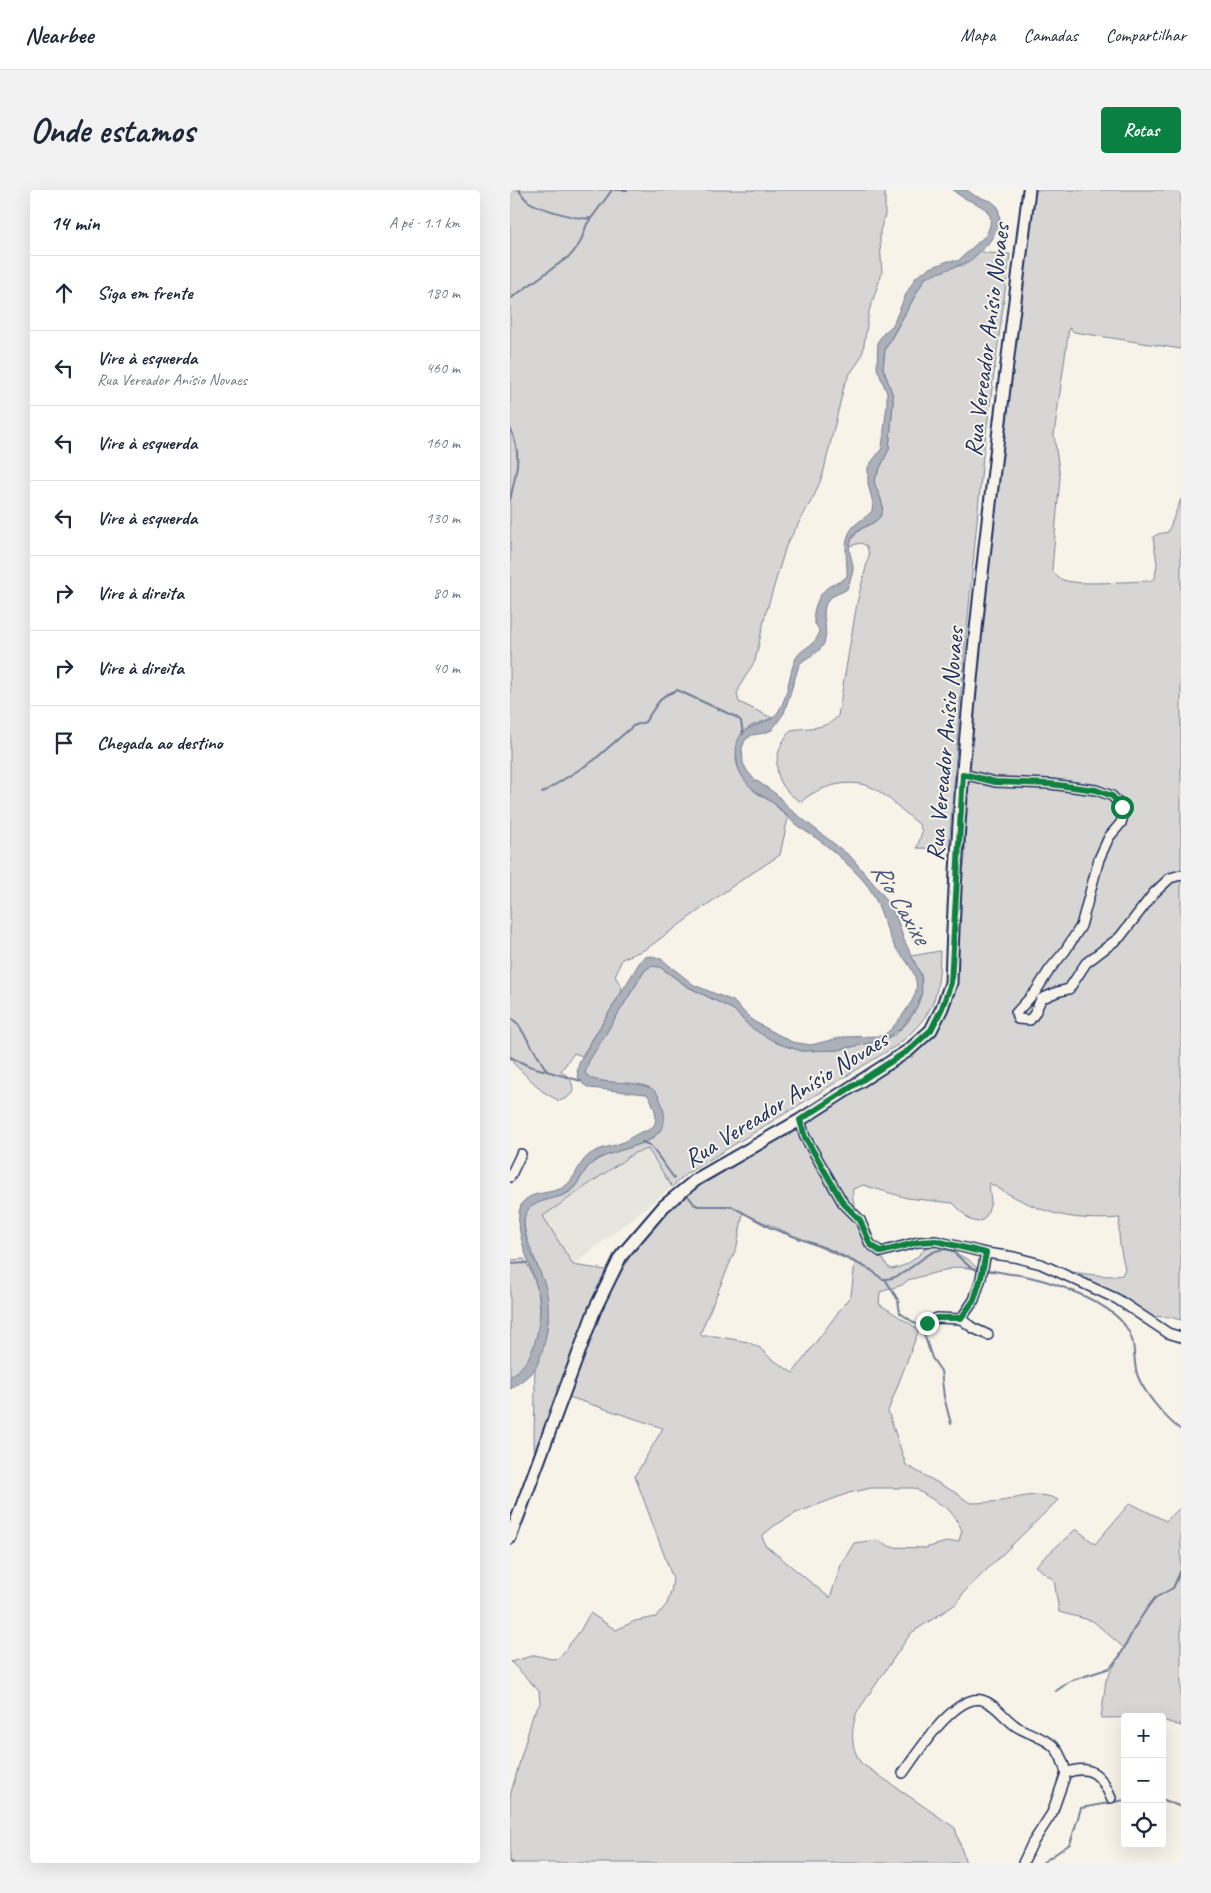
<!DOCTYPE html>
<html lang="pt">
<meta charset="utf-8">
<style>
body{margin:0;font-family:Caveat,sans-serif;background:#f2f2f3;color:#1f2937}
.controls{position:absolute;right:15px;bottom:15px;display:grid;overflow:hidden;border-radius:5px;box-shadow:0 5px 20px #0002}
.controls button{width:45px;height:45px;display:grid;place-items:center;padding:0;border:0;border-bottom:1px solid #e0e1e3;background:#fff;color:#1f2937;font:25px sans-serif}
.stop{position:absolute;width:15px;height:15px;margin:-11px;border:4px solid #0b8043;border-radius:50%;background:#fff}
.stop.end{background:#0b8043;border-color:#fff;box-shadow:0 1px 5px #0008}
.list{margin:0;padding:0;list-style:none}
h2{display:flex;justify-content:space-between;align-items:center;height:65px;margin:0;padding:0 20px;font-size:21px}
h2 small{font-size:16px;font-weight:400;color:#747a83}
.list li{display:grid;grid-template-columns:32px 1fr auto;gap:15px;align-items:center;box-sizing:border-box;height:75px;padding:0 20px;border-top:1px solid #e0e1e3}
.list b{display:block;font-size:19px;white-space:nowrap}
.list p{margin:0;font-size:16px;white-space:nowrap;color:#747a83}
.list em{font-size:16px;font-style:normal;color:#747a83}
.icon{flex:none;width:28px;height:28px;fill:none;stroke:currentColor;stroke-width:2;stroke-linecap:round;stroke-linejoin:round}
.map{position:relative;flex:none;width:671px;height:1673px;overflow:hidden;border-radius:5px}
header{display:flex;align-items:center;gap:30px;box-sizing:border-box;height:70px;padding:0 25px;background:#fff;border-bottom:1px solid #e0e1e3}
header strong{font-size:24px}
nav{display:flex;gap:28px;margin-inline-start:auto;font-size:18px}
.intro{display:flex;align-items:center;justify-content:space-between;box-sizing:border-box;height:120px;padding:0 30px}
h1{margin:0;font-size:35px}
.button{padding:12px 22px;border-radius:5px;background:#0b8043;color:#fff;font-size:18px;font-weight:700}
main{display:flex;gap:30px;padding:0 30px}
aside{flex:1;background:#fff;border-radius:5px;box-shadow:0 5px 20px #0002}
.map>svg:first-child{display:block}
</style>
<header>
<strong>Nearbee</strong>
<nav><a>Mapa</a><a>Camadas</a><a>Compartilhar</a></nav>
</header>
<div class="intro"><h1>Onde estamos</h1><a class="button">Rotas</a></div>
<main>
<aside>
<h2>14 min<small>A pé · 1.1 km</small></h2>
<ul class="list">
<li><svg class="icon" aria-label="ahead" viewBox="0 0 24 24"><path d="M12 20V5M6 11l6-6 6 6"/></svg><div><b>Siga em frente</b></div><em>180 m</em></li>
<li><svg class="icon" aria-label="left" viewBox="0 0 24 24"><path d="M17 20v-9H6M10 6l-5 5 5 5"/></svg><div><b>Vire à esquerda</b><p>Rua Vereador Anísio Novaes</p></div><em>460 m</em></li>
<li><svg class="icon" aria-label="left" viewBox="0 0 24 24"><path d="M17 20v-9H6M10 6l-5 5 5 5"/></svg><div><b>Vire à esquerda</b></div><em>160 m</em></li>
<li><svg class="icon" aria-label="left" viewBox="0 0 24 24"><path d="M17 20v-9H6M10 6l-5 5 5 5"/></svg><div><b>Vire à esquerda</b></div><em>130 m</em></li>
<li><svg class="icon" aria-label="right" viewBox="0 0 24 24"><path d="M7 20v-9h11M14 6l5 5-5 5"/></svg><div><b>Vire à direita</b></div><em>80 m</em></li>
<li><svg class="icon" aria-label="right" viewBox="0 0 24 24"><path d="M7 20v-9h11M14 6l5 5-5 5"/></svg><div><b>Vire à direita</b></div><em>40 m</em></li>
<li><svg class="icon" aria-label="arrive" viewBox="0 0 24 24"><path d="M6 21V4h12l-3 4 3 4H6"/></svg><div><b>Chegada ao destino</b></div></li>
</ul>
</aside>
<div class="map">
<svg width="671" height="1673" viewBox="0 0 671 1673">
<rect width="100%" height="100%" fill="#f7f3e8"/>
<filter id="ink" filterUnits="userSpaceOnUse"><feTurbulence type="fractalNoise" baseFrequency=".02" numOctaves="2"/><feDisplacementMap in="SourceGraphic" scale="10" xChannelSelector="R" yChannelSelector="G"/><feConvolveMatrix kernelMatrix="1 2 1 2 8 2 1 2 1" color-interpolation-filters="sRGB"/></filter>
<g filter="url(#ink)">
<path fill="#e6e5de" d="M138,959L162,997L63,1075L32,1026L124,963Z"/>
<g fill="#d7d6d4" stroke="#798299" fill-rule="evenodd">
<path d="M0,0H375V25L370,41V52L372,83L359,121L353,161L349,171L339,185L334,196L313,284L305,304L276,356L255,426L245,471L232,492L227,504L229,512L262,528L241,536L233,542L227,557L226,570L229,580L244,601L263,613L278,628L270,665L227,693L136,759L112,769L105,786L112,798L111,803L72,866L64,863L51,881C60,887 63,891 63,902L57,908L49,911L32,901L0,870Z"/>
<path d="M521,0H671V159L564,142L559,138L544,245L550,287L542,379C543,384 548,388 553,390C571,396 619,391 640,391L645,388L647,373L643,347L648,344L658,342L671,309V1130L660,1127L632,1126L553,1080C565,1083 601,1088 612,1085L615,1079C611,1061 607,1046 610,1028C554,1032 527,1021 479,993L481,1012L478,1022L474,1029L468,1032L460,1030L443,1013L397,1008L353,995L343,999C339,1022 366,1057 378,1077L382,1079C399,1076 411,1065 421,1051L459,1070L468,1079L449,1077L439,1079L398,1090L392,1095L370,1102L369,1114L405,1137L408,1142L378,1221L396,1275L446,1303L460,1313C470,1313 481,1312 491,1311C509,1308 531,1300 548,1310L454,1402L446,1414L401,1443L347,1522C341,1539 340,1557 351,1573L445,1638L456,1673H0V1606L23,1525L30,1514L29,1501L1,1472L25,1465L42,1469L49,1468L70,1441L80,1423L106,1440L125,1431L146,1427L157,1414L161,1402L163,1389L125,1286L153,1238L59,1207L98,1105L127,1054L147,1030L185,999L247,962L347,897L430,829L446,733L455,667L456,573ZM233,1023L345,1073L341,1105L283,1183L259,1167L250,1158L238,1152L205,1146H192L190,1144L227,1056ZM361,1298H404L438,1319L445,1327L452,1340L449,1351L437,1352L415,1358L381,1357L367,1350L344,1353L331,1375L320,1408L255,1355L252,1346L264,1336L286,1323L339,1303Z"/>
<path d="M471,61L476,63L500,64L473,266L450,513L439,659L407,658L412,642L409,634C394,623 380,607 363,598C341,587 308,596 291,612C287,609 281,606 278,602C260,583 266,557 281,540C298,537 316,540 328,526L347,413L359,365L357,356L351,353L339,356L340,354C348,329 379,339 371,310C370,304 365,298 364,291L379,259L383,214V206L373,178L375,160L415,88L438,78L454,75Z"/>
<path d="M430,761C429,808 425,822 389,854L176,984L162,997L138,959L124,963L33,1026L63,1075L96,1080L71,1140L25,1269C23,1246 25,1223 25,1200C25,1193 24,1184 25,1178C28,1161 39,1144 38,1127C37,1112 31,1089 27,1075C22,1060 6,1030 19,1017C29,1007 47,1010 58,1003C70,995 73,978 85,971C117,951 170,961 148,905L116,894L82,890L75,883L76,876L81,867L135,780L141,776L150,777L176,796L224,820L239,836L269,854L292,861L328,860L373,850L386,844L397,833L404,823L412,790L401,766Z"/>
<path d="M14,1069C18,1074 20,1080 23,1086C34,1113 32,1146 17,1172C13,1178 6,1183 0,1187V1070Z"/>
<path d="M620,1313L656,1331L671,1317V1536L652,1530V1527L591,1528L596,1490L614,1458L583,1431L549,1422L544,1390L525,1376L566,1339L585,1354Z"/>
</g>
<path fill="#acb0b9" stroke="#727c95" d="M443,0H457L465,6L481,11L488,17L490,29L484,45L477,55L460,71L415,88L375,159L373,178L383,206V214L379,259L364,291C365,299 371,306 372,313C377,338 346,331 340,353C338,362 342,368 343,376C344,383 339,392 337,399C332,403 325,404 320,408C307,421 321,440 313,455C308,465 296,466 289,475L274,523L262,540L254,543L242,545L235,550L232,558L233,573L237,581L244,589L266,604L281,620L341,667L373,705L387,729L394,750L411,785L412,803L407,817L392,838L373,850L328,860L292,861L269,854L251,844L239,836L224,820L177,796L150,777L141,776L135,780L79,871L75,883C83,899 137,885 148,905C174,957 114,953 85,971C72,979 70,997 55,1004C40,1012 17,1009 14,1030C12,1053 29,1075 35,1095C42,1118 37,1155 26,1177C20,1186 9,1193 0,1199V1187C16,1176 23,1163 27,1144C29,1131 32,1119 29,1106C24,1080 0,1037 12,1013C22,1000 41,1005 54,997C66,989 68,973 79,965C88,958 101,957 111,953C118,950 124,945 131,942C135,941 139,941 141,938C147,934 146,927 145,921C143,915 141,908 136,904L80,898C65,892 65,880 72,867L131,770L135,767L141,766L151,769L184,795L223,811L243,831L282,852L301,855L333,847L371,846C381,842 385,834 392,826C407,805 413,795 397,772C393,766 388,762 385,757C373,735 370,708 352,689C340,676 327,664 313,653C304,646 294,641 285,634C277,627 271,619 263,613C257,608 250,605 244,600C236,594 228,582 227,572C220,528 256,541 268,522C279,506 278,485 286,468C292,457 309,455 309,440C308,437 304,434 304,430C302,421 309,404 317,398C323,393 331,393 337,386C338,369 331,350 344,336C350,330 357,327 362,321L363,313L358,294V277L372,258L377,214V203L367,178L368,151L374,143L383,135L396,104L406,87L418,79L438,71H448L476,45C493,13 458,16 443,0Z"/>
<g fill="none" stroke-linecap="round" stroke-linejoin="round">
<g stroke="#727c95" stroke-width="2">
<path d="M9,0C12,5 15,9 19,12C29,18 70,31 80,28"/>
<path d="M105,0H117"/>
<path d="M0,109L61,65L70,53L77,34L102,0"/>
<path d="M0,238C13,266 6,282 0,310"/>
<path d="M32,603L83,571L123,536L135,532L147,514L154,506L167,500L226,527L231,531L233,544"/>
<path d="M0,827L8,834L37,881"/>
<path d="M0,867L19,876L71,891"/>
<path d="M132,952L140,955L164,988"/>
<path d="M179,1007L184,1014L188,1016H221L261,1038L318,1059L361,1080L372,1089C399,1091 416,1053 441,1060L460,1077L470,1081"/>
<path d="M0,1074L17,1073"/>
<path d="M475,1081C485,1080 492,1083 501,1084C533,1087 598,1110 616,1137C626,1151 623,1164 626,1180C630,1199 656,1229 671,1240"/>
<path d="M375,1089L388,1110L390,1123L412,1138L422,1168L431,1181L434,1207L441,1234"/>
<path d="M546,1501L560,1491L600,1478L610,1466L626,1435L638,1417L645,1408L663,1398L671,1380"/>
<path d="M652,1609L671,1617"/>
<path d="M0,1672L3,1673"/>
<path d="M532,1673L560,1654L571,1618L615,1610"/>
</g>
<defs>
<g id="minor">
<path d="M453,584L485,592L540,594L586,600L602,606L612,617L613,626L611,633L599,647L589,669L571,736L555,761L540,779L526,801L506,823L508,829L520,830L525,823L531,809L547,802L559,799L576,773L610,747L644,703L660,688L671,685"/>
<path d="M290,930L295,947L333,1013L350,1030L360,1054L371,1062L408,1052L426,1051L476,1063L504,1067L531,1074L607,1109L658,1143L671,1147"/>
<path d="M0,987L11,964"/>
<path d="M451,1129L463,1138L478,1145"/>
<path d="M417,1133L427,1128L451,1129L464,1110L471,1088L476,1063"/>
<path d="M393,1583C407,1564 445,1503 472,1510C487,1514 496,1531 509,1538C536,1552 548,1549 556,1583"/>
<path d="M513,1673L522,1654L542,1623L556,1583C581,1573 592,1586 601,1608"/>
</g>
<path id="major" d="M0,1348L85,1119L111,1066L154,1016L187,989L290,930L399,860L421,840L432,818L441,793C449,528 486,263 519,0"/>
</defs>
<use href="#minor" stroke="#1b2f5e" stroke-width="12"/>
<use href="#major" stroke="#1b2f5e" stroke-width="15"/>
<use href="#minor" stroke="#f7f3e8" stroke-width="9"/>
<use href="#major" stroke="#f7f3e8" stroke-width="11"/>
</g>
</g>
<g fill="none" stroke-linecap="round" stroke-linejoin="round" filter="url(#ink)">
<path stroke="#0b8043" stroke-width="6" d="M417,1133L427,1128H451L464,1110L471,1088L476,1063L426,1051L408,1052L371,1062L360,1054L350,1030L333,1013L295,947L290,930L399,860L421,840L432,818L441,793L453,584L485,592L540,594L586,600L602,606L612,617"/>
</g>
<g text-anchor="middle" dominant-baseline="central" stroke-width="4" stroke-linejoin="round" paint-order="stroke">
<g font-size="25" fill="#1b2f5e" stroke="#f7f3e8">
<text transform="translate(477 150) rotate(-83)">Rua Vereador Anísio Novaes</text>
<text transform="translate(435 554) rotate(-85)">Rua Vereador Anísio Novaes</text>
<text transform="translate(276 909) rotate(-32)">Rua Vereador Anísio Novaes</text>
</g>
<g font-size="26" font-style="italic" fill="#465679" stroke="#f7f3e8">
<text transform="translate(391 713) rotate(59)">Rio Caxixe</text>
</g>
</g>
</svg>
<div class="controls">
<button>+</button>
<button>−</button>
<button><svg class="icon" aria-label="locate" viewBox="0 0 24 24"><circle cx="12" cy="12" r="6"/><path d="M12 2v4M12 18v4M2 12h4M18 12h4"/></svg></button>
</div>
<div class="stop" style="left:612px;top:617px"></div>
<div class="stop end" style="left:417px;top:1133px"></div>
</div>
</main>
